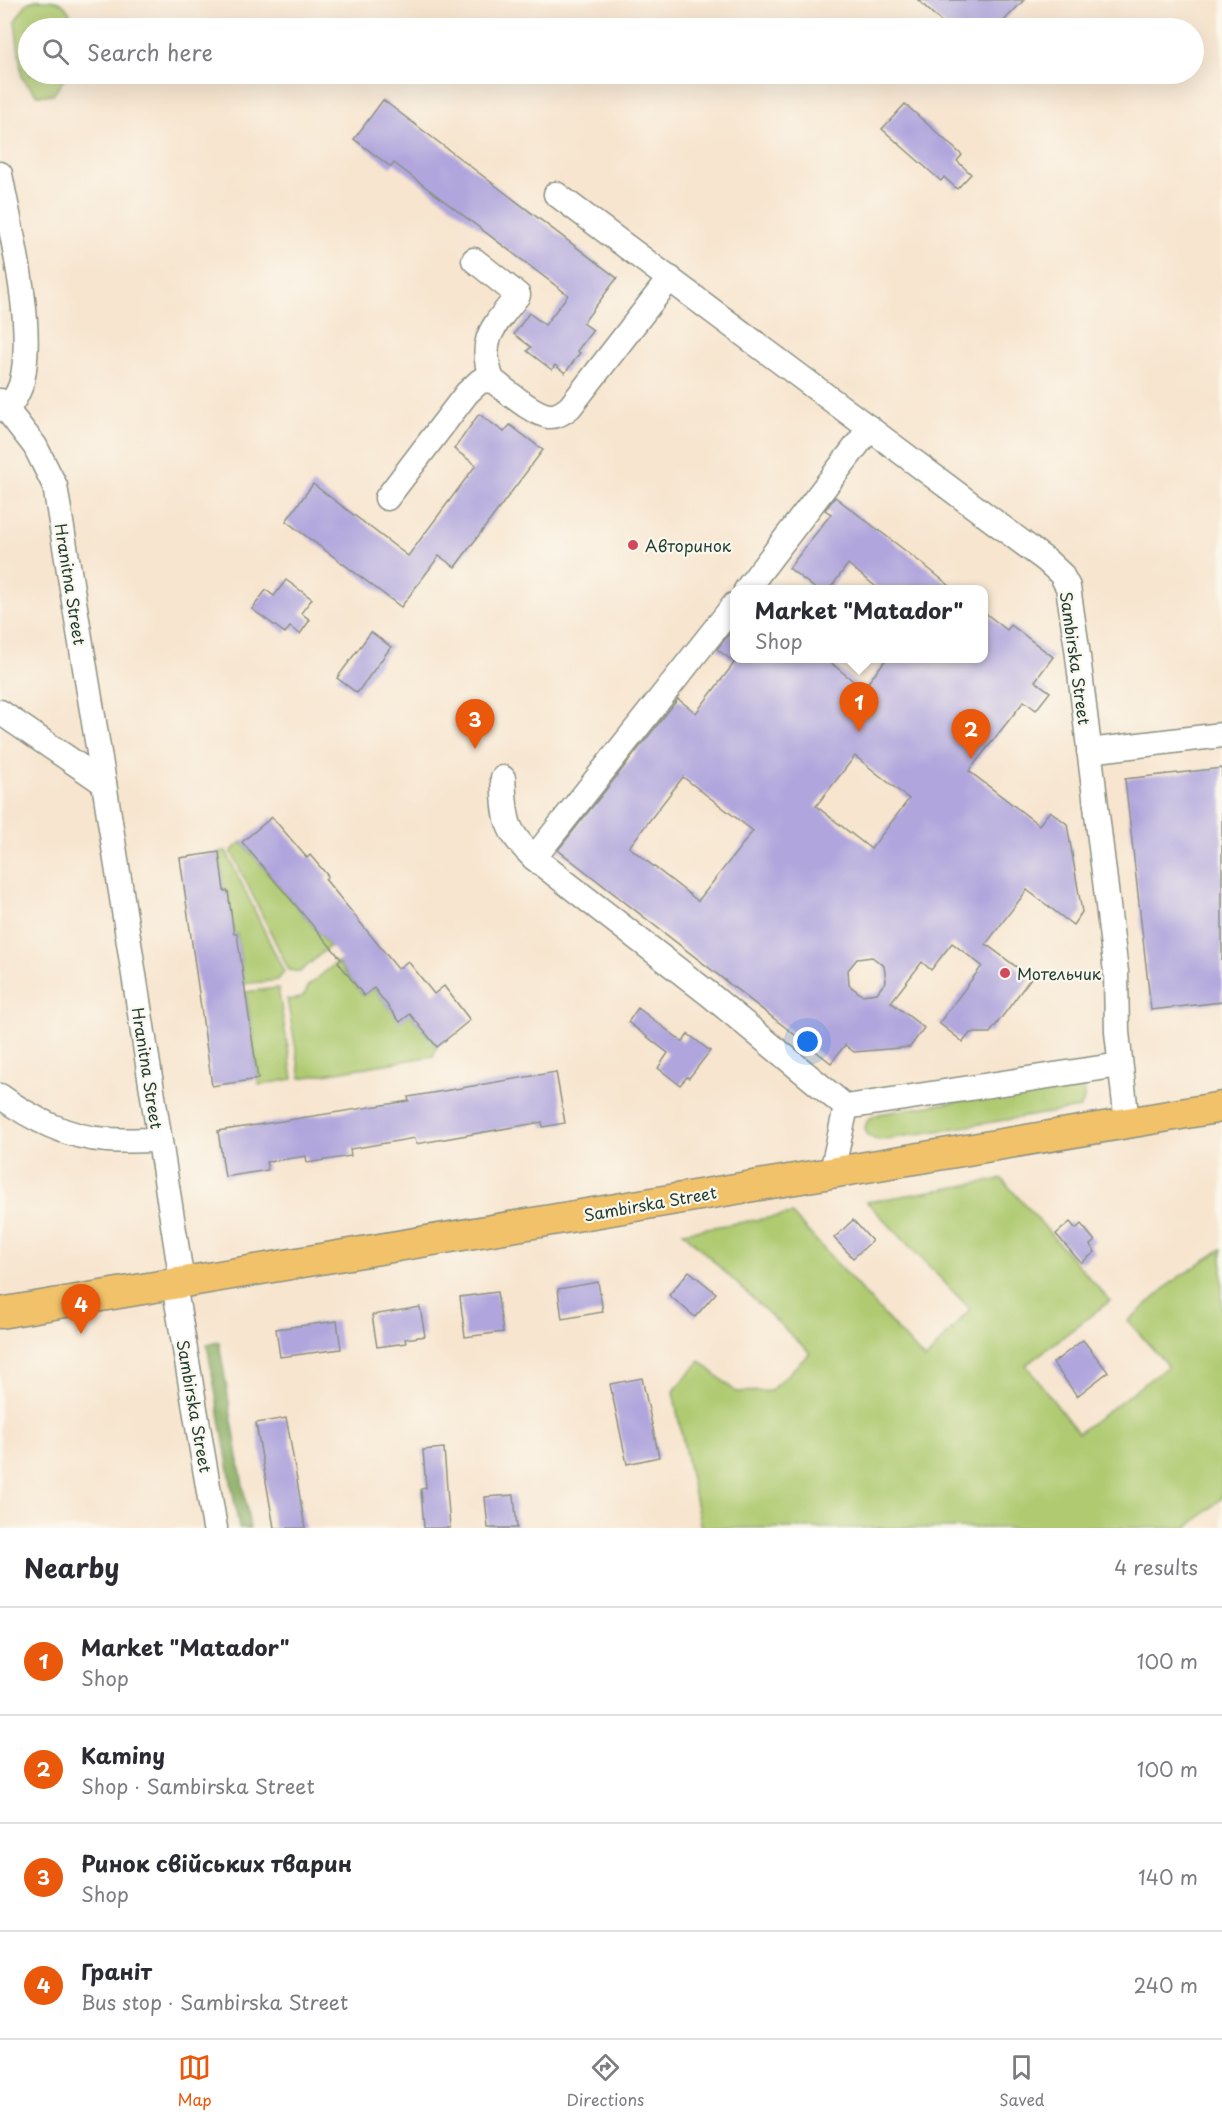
<!DOCTYPE html>
<meta charset="utf-8">
<style>
body{margin:0;font-family:"Playpen Sans",sans-serif;background:#f7f7f7;color:#2b2b33}
.you{position:absolute;left:808px;top:1042px;width:21px;height:21px;margin:-15px;border:4px solid #fff;border-radius:50%;background:#1a73e8;box-shadow:0 0 0 9px #1a73e833}
.badge{display:grid;place-items:center;width:39px;height:39px;border-radius:50%;background:#ea580c;color:#fff;font-size:20px;font-weight:700}
.pin{position:absolute;translate:-50% -50px;filter:drop-shadow(0 2px 3px #0008)}
.pin::after{content:'';position:absolute;top:32px;width:21px;height:18px;background:inherit;clip-path:polygon(0 0,100% 0,50% 100%)}
.popup{position:absolute;left:730px;top:585px;width:258px;height:78px;box-sizing:border-box;display:grid;place-content:center;border-radius:12px;background:#fff;filter:drop-shadow(0 2px 4px #0005);font-size:20px;white-space:nowrap;color:#7c7c81}
.popup b{font-size:22px;color:#2b2b33}
.popup::after{content:'';position:absolute;left:50%;top:100%;margin-left:-12px;border:12px solid transparent;border-top-color:#fff}
.list{margin:0;padding:0;list-style:none}
h2{display:flex;justify-content:space-between;align-items:center;height:78px;margin:0;padding:0 24px;font-size:26px}
h2 small{font-size:20px;font-weight:400;color:#7c7c81}
.list li{display:grid;grid-template-columns:39px 1fr auto;gap:18px;align-items:center;box-sizing:border-box;height:108px;padding:0 24px;border-top:2px solid #e1e1e2}
.list b{display:block;font-size:22px;white-space:nowrap}
.list p{margin:0;font-size:20px;white-space:nowrap;color:#7c7c81}
.list em{font-size:20px;font-style:normal;color:#7c7c81}
.icon{flex:none;width:33px;height:33px;fill:none;stroke:currentColor;stroke-width:2;stroke-linecap:round;stroke-linejoin:round}
.map{position:relative;flex:none;width:1222px;height:1528px;overflow:hidden}
.search{position:absolute;background:#fff;box-shadow:0 6px 24px #0002;left:18px;right:18px;top:18px;height:66px;display:flex;align-items:center;gap:15px;box-sizing:border-box;padding:0 21px;border-radius:33px;color:#7c7c81;font-size:22px}
.sheet{height:510px;background:#fff}
nav{display:flex;justify-content:space-around;align-items:center;box-sizing:border-box;height:84px;border-top:2px solid #e1e1e2;background:#fff;font-size:16px;color:#7c7c81}
nav a{display:grid;justify-items:center;gap:3px}
nav .on{color:#ea580c}
.map>svg:first-child{display:block}
</style>
<div class="map">
<svg width="1222" height="1528" viewBox="0 0 1222 1528">
<rect width="100%" height="100%" fill="#fbf7ec"/>
<filter id="ink" filterUnits="userSpaceOnUse"><feTurbulence type="fractalNoise" baseFrequency=".0167" numOctaves="2"/><feDisplacementMap in="SourceGraphic" scale="12" xChannelSelector="R" yChannelSelector="G"/><feConvolveMatrix kernelMatrix="1 2 1 2 8 2 1 2 1" color-interpolation-filters="sRGB"/></filter>
<filter id="wash" filterUnits="userSpaceOnUse"><feTurbulence type="fractalNoise" baseFrequency=".008" numOctaves="4" result="noise"/><feDisplacementMap in="SourceGraphic" scale="24" xChannelSelector="R" yChannelSelector="G"/><feGaussianBlur stdDeviation="1.35" result="paint"/><feColorMatrix in="noise" values="0 0 0 0 0 0 0 0 0 0 0 0 0 0 0 0 0 1.4 0 .05"/><feComposite in="paint" operator="in"/></filter>
<g filter="url(#wash)">
<rect width="100%" height="100%" fill="#f7e5cf"/>
<g fill="#afca71" stroke="#678452" stroke-width="1.5">
<path d="M36,0C64,0 66,2 76,28H28V74H68L53,95H37L22,78L15,21L27,3Z"/>
<path d="M242,842L330,946L300,972L289,970L231,851Z"/>
<path d="M226,851L284,972L278,980L244,984L237,934H234L228,891H224L219,852Z"/>
<path d="M337,962L364,996L374,988L400,1021L410,1014L437,1047L433,1056L301,1078L287,999C297,1001 306,997 308,986Z"/>
<path d="M278,988L293,1079L259,1085L246,992Z"/>
<path d="M1076,1082C1086,1090 1087,1098 1080,1108L881,1140L874,1139L867,1135L865,1127L868,1119L879,1114Z"/>
<path d="M1002,1179L1110,1301L1026,1365L1078,1433L1168,1366L1128,1321L1176,1279L1222,1249V1498L1187,1528H701L673,1392L700,1361L736,1392L770,1391L810,1353L683,1232L792,1214L925,1360L970,1309L867,1202Z"/>
</g>
<path fill="#8bae63" stroke="#55764c" stroke-width="1.5" d="M219,1342L250,1528H239L207,1344Z"/>
<g id="blocks">
<g fill="#b0a6dd" fill-rule="evenodd">
<path d="M918,0H1024L997,28H948Z"/>
<path d="M383,100L617,278L583,323L593,330L577,351L580,353L565,373L555,365L552,370L527,351L531,347L514,334L529,313L545,325L568,295L394,163L391,167L354,139Z"/>
<path d="M905,104L962,155L957,161L971,174L957,189L944,177L941,181L882,129Z"/>
<path d="M479,414L504,432L510,425L543,450L455,567L439,556L401,607L286,521L313,484L408,556L476,465L454,449Z"/>
<path d="M835,497L924,565L955,590H880L848,564L829,590H817L789,568L831,514L825,510Z"/>
<path d="M286,580L312,599L301,613L310,620L300,634L290,627L285,633L252,609L266,590L274,596Z"/>
<path d="M984,612L1007,630L1011,625L1053,657L1035,681L1050,692L1036,710L1024,701L969,771L1039,825L1050,811L1067,824L1082,912L1073,925L1027,890L986,944L1031,978L990,1033H970L963,1042L939,1023L982,966L952,943L931,970L922,962L891,1002L924,1028L910,1047L854,1052L845,1045L831,1063L558,850L678,699L696,713L738,658H825L863,689L887,658H984ZM855,756L909,799L871,849L816,806ZM683,777L753,831L698,901L629,847ZM872,957L884,966L886,981L877,993L862,995L849,985L848,970L857,959Z"/>
<path d="M735,627V663L717,649Z"/>
<path d="M371,632L391,647L357,693L337,678Z"/>
<path d="M1222,768V1002L1151,1010L1125,779Z"/>
<path d="M272,817L307,858L310,855L328,876L325,879L398,969L408,961L434,994L444,986L470,1020L437,1047L410,1014L400,1022L374,988L364,996L338,962L341,959L242,842Z"/>
<path d="M219,852L224,891H228L234,934H237L258,1079L212,1086L180,858Z"/>
<path d="M638,1008L683,1042L688,1034L710,1051L689,1078L687,1077L680,1085L658,1068L668,1053L628,1022Z"/>
<path d="M556,1072L565,1123L543,1127L542,1122L416,1144L415,1138L350,1149L351,1156L307,1163L306,1156L266,1162L268,1170L225,1177L218,1131L409,1101L408,1097Z"/>
<path d="M853,1220L872,1241L853,1258L834,1238Z"/>
<path d="M1070,1222L1076,1229L1081,1224L1095,1241L1090,1245L1095,1252L1081,1263L1056,1234Z"/>
<path d="M689,1271L716,1293L695,1317L669,1295Z"/>
<path d="M598,1282L603,1312L562,1319L558,1289Z"/>
<path d="M497,1292L503,1332L465,1337L460,1297Z"/>
<path d="M420,1307L425,1336L405,1339L406,1343L377,1347L372,1315Z"/>
<path d="M337,1321L341,1349L280,1357L276,1329Z"/>
<path d="M1083,1340L1108,1372L1077,1396L1053,1363Z"/>
<path d="M642,1378L659,1457L627,1464L610,1384Z"/>
<path d="M286,1418L289,1433L305,1528H274L256,1423Z"/>
<path d="M444,1448L450,1528H424L421,1489L426,1488L423,1450Z"/>
<path d="M514,1495L517,1528H488L485,1497Z"/>
</g>
</g>
</g>
<g filter="url(#ink)">
<use href="#blocks" fill-opacity="0" stroke="#8b9182" stroke-width="1.5"/>
<g fill="none" stroke-linecap="round" stroke-linejoin="round">
<defs>
<g id="minor">
<path d="M0,174C11,233 35,323 22,381C20,391 13,401 8,409"/>
<path d="M556,194L1047,561L1061,574L1068,587L1077,648L1116,972L1117,1032L1127,1123"/>
<path d="M474,260L518,295C494,327 477,338 492,380"/>
<path d="M0,401L35,446L55,486L104,783L182,1282"/>
<path d="M387,498L467,393L480,381L492,380C506,390 532,414 549,416C557,417 564,412 570,407L670,278"/>
<path d="M746,590L870,428"/>
<path d="M734,605L534,858L709,994L846,1107L1120,1065"/>
<path d="M0,712L104,783"/>
<path d="M1089,751L1222,735"/>
<path d="M503,778C506,819 503,828 534,858"/>
<path d="M0,1096C30,1118 69,1138 107,1140C124,1141 142,1140 159,1140"/>
<path d="M832,1172L846,1107"/>
<path d="M174,1284L215,1528"/>
</g>
<path id="major" d="M0,1313L1222,1107"/>
</defs>
<use href="#minor" stroke="#8b9182" stroke-width="27"/>
<use href="#major" stroke="#8b9182" stroke-width="33"/>
<use href="#minor" stroke="#fff" stroke-width="24"/>
<use href="#major" stroke="#f2c26a" stroke-width="30"/>
</g>
</g>
<g fill="#d1495b" stroke="#fbf7ec" stroke-width="2">
<circle cx="633" cy="545" r="6"/>
<circle cx="1005" cy="973" r="6"/>
</g>
<g text-anchor="middle" dominant-baseline="central" stroke-width="4.5" stroke-linejoin="round" paint-order="stroke">
<g font-size="16" fill="#1f3d34" stroke="#fbf7ec" text-anchor="start">
<text x="645" y="545">Авторинок</text>
<text x="1017" y="973">Мотельчик</text>
</g>
<g font-size="16" fill="#1f3d34" stroke="#fbf7ec">
<text transform="translate(71 584) rotate(81)">Hranitna Street</text>
<text transform="translate(1076 658) rotate(82)">Sambirska Street</text>
<text transform="translate(148 1068) rotate(81)">Hranitna Street</text>
<text transform="translate(650 1203) rotate(-10)">Sambirska Street</text>
<text transform="translate(195 1406) rotate(80)">Sambirska Street</text>
</g>
</g>
</svg>
<div class="you"></div>
<div class="pin badge" style="left:859px;top:732px">1</div>
<div class="popup"><b>Market &quot;Matador&quot;</b>Shop</div>
<div class="pin badge" style="left:971px;top:759px">2</div>
<div class="pin badge" style="left:475px;top:749px">3</div>
<div class="pin badge" style="left:81px;top:1334px">4</div>
<div class="search"><svg class="icon" aria-label="search" viewBox="0 0 24 24"><circle cx="10" cy="10" r="6"/><path d="M15 15l6 6"/></svg>Search here</div>
</div>
<section class="sheet">
<h2>Nearby<small>4 results</small></h2>
<ul class="list">
<li><span class="badge">1</span><div><b>Market &quot;Matador&quot;</b><p>Shop</p></div><em>100 m</em></li>
<li><span class="badge">2</span><div><b>Kaminy</b><p>Shop · Sambirska Street</p></div><em>100 m</em></li>
<li><span class="badge">3</span><div><b>Ринок свійських тварин</b><p>Shop</p></div><em>140 m</em></li>
<li><span class="badge">4</span><div><b>Граніт</b><p>Bus stop · Sambirska Street</p></div><em>240 m</em></li>
</ul>
</section>
<nav>
<a class="on"><svg class="icon" aria-label="map" viewBox="0 0 24 24"><path d="M3 6l6-2 6 2 6-2v14l-6 2-6-2-6 2zM9 4v14M15 6v14"/></svg>Map</a>
<a><svg class="icon" aria-label="directions" viewBox="0 0 24 24"><path d="M12 3l9 9-9 9-9-9zM9 14v-3h6M13 9l2 2-2 2"/></svg>Directions</a>
<a><svg class="icon" aria-label="saved" viewBox="0 0 24 24"><path d="M7 4h10v16l-5-4-5 4z"/></svg>Saved</a>
</nav>
